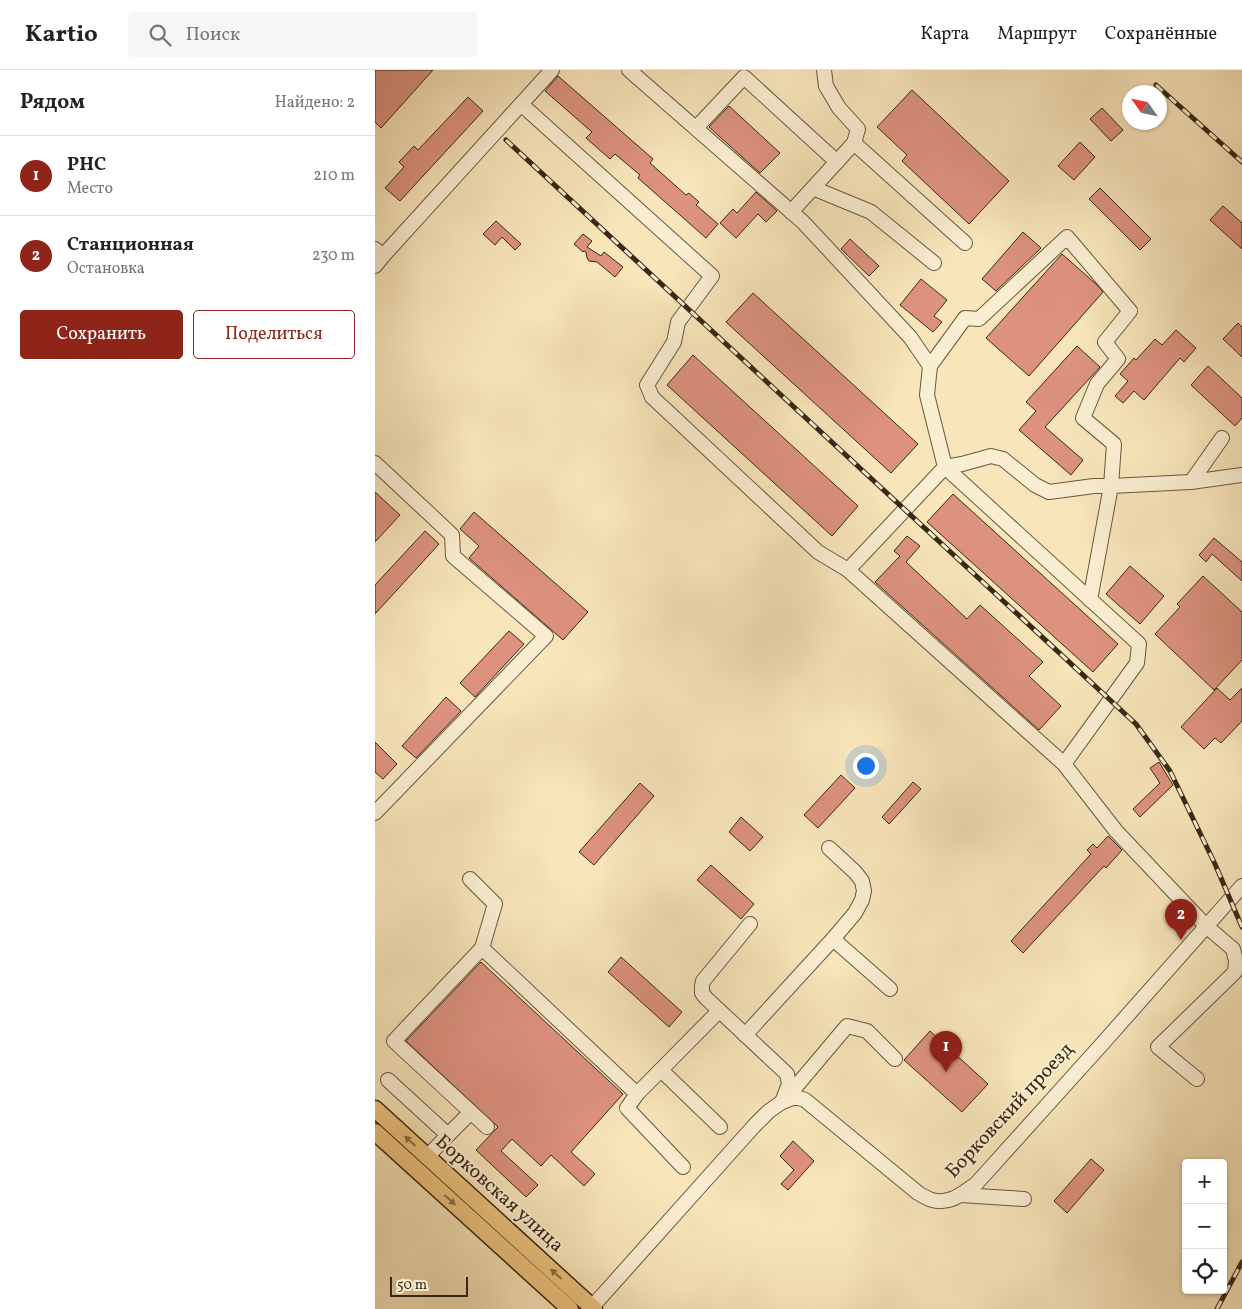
<!DOCTYPE html>
<html lang="ru">
<meta charset="utf-8">
<style>
body{margin:0;font-family:Vollkorn,serif;background:#f6f6f6;color:#222}
.controls{position:absolute;right:15px;bottom:15px;display:grid;overflow:hidden;border-radius:5px;box-shadow:0 1px 4px #0004}
.controls button{width:45px;height:45px;display:grid;place-items:center;padding:0;border:0;border-bottom:1px solid #e0e0e0;background:#fff;color:#222;font:25px sans-serif}
.compass{position:absolute;left:747px;top:15px;width:45px;height:45px;border-radius:50%;background:#fff;box-shadow:0 1px 4px #0004;rotate:304deg}
.scale{position:absolute;left:15px;bottom:12px;width:78px;box-sizing:border-box;padding-left:5px;border:2px solid #392813;border-top:0;font-size:14px;line-height:18px;white-space:nowrap;color:#392813;-webkit-text-stroke:4px #faeed2;paint-order:stroke}
.you{position:absolute;left:490px;top:695px;width:18px;height:18px;margin:-12px;border:4px solid #fff;border-radius:50%;background:#1a73e8;box-shadow:0 0 0 8px #1a73e833}
.badge{display:grid;place-items:center;width:32px;height:32px;border-radius:50%;background:#8f2418;color:#fff;font-size:16px;font-weight:700}
.pin{position:absolute;translate:-50% -41px;filter:drop-shadow(0 1px 2px #0008)}
.pin::after{content:'';position:absolute;top:26px;width:18px;height:15px;background:inherit;clip-path:polygon(0 0,100% 0,50% 100%)}
.list{margin:0;padding:0;list-style:none}
h2{display:flex;justify-content:space-between;align-items:center;height:65px;margin:0;padding:0 20px;font-size:21px}
h2 small{font-size:16px;font-weight:400;color:#767676}
.list li{display:grid;grid-template-columns:32px 1fr auto;gap:15px;align-items:center;box-sizing:border-box;height:80px;padding:0 20px;border-top:1px solid #e0e0e0}
.list b{display:block;font-size:19px;white-space:nowrap}
.list p{margin:0;font-size:16px;white-space:nowrap;color:#767676}
.list em{font-size:16px;font-style:normal;color:#767676}
.actions{display:flex;gap:10px;padding:15px 20px}
.actions a{flex:1;padding:11px 0;border:1px solid #8f2418;border-radius:5px;text-align:center;font-size:18px;color:#8f2418}
.actions .main{background:#8f2418;color:#fff}
.icon{flex:none;width:28px;height:28px;fill:none;stroke:currentColor;stroke-width:2;stroke-linecap:round;stroke-linejoin:round}
.map{position:relative;flex:none;width:867px;height:1239px;overflow:hidden}
header{display:flex;align-items:center;gap:30px;box-sizing:border-box;height:70px;padding:0 25px;background:#fff;border-bottom:1px solid #e0e0e0}
header strong{font-size:24px}
nav{display:flex;gap:28px;margin-inline-start:auto;font-size:18px}
.search{width:350px;height:45px;background:#f6f6f6;display:flex;align-items:center;gap:12px;box-sizing:border-box;padding:0 18px;border-radius:5px;color:#767676;font-size:19px}
main{display:flex}
aside{flex:1;background:#fff}
.map>svg:first-child{display:block}
</style>
<header>
<strong>Kartio</strong>
<div class="search"><svg class="icon" aria-label="search" viewBox="0 0 24 24"><circle cx="10" cy="10" r="6"/><path d="M15 15l6 6"/></svg>Поиск</div>
<nav><a>Карта</a><a>Маршрут</a><a>Сохранённые</a></nav>
</header>
<main>
<aside>
<h2>Рядом<small>Найдено: 2</small></h2>
<ul class="list">
<li><span class="badge">1</span><div><b>РНС</b><p>Место</p></div><em>210 m</em></li>
<li><span class="badge">2</span><div><b>Станционная</b><p>Остановка</p></div><em>230 m</em></li>
</ul>
<div class="actions"><a class="main">Сохранить</a><a>Поделиться</a></div>
</aside>
<div class="map">
<svg width="867" height="1239" viewBox="0 0 867 1239">
<rect width="100%" height="100%" fill="#f8e5ba"/>
<filter id="stains"><feTurbulence type="fractalNoise" baseFrequency=".004" numOctaves="4"/><feColorMatrix values="0 0 0 0 .2 0 0 0 0 .09 0 0 0 0 .02 0 0 0 .5 -.17"/></filter>
<radialGradient id="worn" r=".72"><stop offset=".6" stop-color="#630" stop-opacity="0"/><stop offset="1" stop-color="#630" stop-opacity=".3"/></radialGradient>
<g fill="#dd927f" stroke="#392813">
<path d="M0,0H58L6,58L0,52Z"/>
<path d="M183,6L278,89L275,93L311,125L314,123L324,132L321,135L343,154L331,168L263,108L265,105L240,84L235,89L211,68L217,62L170,21Z"/>
<path d="M537,20L634,111L594,154L527,91L532,85L502,57Z"/>
<path d="M93,27L108,41L25,131L10,118L29,97L24,92L39,76L43,80Z"/>
<path d="M354,36L405,83L385,103L334,57Z"/>
<path d="M727,38L748,60L736,71L715,49Z"/>
<path d="M705,72L720,87L699,110L683,96Z"/>
<path d="M725,118L776,169L765,180L714,129Z"/>
<path d="M381,122L402,141L391,152L383,144L361,168L345,153L358,139L362,143Z"/>
<path d="M848,136L867,153V179L835,150Z"/>
<path d="M121,151L146,174L140,180L127,167L120,175L108,164Z"/>
<path d="M648,162L666,178L621,221L607,209Z"/>
<path d="M208,164L217,171L212,177L226,186L229,182L248,197L240,207L222,192L214,191L212,188L211,182L209,181L208,182L199,174Z"/>
<path d="M475,169L504,196L494,206L466,179Z"/>
<path d="M687,184L721,214L728,222L654,306L611,268Z"/>
<path d="M546,209L572,230L559,246L567,252L558,262L525,235Z"/>
<path d="M378,223L543,374L516,403L351,252Z"/>
<path d="M863,253L867,257V287L848,269Z"/>
<path d="M801,260L821,278L809,292L805,288L769,330L759,321L748,333L740,326L753,311L745,304L759,288L761,290L780,269L787,275Z"/>
<path d="M702,276L725,297L670,357L708,390L696,405L644,360L661,341L651,332Z"/>
<path d="M318,285L483,436L457,466L292,315Z"/>
<path d="M833,296L867,328V348L860,356L816,315Z"/>
<path d="M0,422L25,445L0,472Z"/>
<path d="M578,424L743,574L718,602L552,452Z"/>
<path d="M99,442L213,542L188,570L94,488L104,476L85,459Z"/>
<path d="M50,461L64,474L0,544V515Z"/>
<path d="M532,466L545,476L531,492L592,549L605,535L668,592L654,606L686,636L664,660L500,512L525,486L519,481Z"/>
<path d="M839,468L867,492V511L837,484L831,492L824,485Z"/>
<path d="M755,496L789,526L765,554L731,524Z"/>
<path d="M828,506L867,542V590L839,620L780,564L805,537L802,534Z"/>
<path d="M134,561L149,574L100,627L85,613Z"/>
<path d="M842,618L855,630L867,618V651L846,673L840,668L829,679L806,657Z"/>
<path d="M71,627L86,641L41,688L27,676Z"/>
<path d="M0,672L22,694L8,709L0,702Z"/>
<path d="M784,692L798,715L765,747L758,739L785,713L775,698Z"/>
<path d="M466,705L480,718L443,758L429,745Z"/>
<path d="M538,712L546,719L514,754L507,747Z"/>
<path d="M265,713L279,726L219,795L204,782Z"/>
<path d="M366,747L388,767L375,781L354,762Z"/>
<path d="M733,766L747,780L731,798L729,796L648,883L636,871L716,784L712,780L718,774L722,778Z"/>
<path d="M336,795L379,834L366,849L322,810Z"/>
<path d="M246,887L307,942L294,957L233,902Z"/>
<path d="M106,892L248,1024L196,1082L220,1104L209,1116L176,1085L166,1096L137,1069L126,1081L163,1115L151,1127L101,1080L123,1057L31,971Z"/>
<path d="M555,961L613,1014L587,1042L529,990Z"/>
<path d="M418,1071L439,1091L413,1120L406,1114L419,1100L405,1086Z"/>
<path d="M716,1089L729,1100L692,1143L679,1131Z"/>
</g>
<g fill="none" stroke-linecap="round" stroke-linejoin="round">
<defs>
<g id="minor">
<path d="M254,0L428,152L535,267L555,296"/>
<path d="M146,34L337,206L303,252L299,272L272,315L277,327L443,482L473,500"/>
<path d="M321,58L369,7L462,92"/>
<path d="M479,73L590,173"/>
<path d="M438,118L496,142L559,193"/>
<path d="M416,142L479,73L483,59L464,38L451,16L449,0"/>
<path d="M692,167L755,241L730,272L743,289L722,314L708,348L739,374L736,416H719L674,422L660,415L628,389L616,386L587,394L570,397L552,325L555,296L590,248L604,249Z"/>
<path d="M0,179L8,186L0,196"/>
<path d="M8,186L177,0"/>
<path d="M0,393L77,465L78,486L171,566L0,743"/>
<path d="M816,412L867,405"/>
<path d="M715,530L736,416L816,412L847,368"/>
<path d="M689,694L473,500L570,397L764,574L762,593L689,694L741,761L831,856L858,879L861,891L860,902L783,977L822,1009"/>
<path d="M95,809L120,834L107,878"/>
<path d="M375,854L328,911L327,916V923L331,928L412,1004L414,1014L407,1032"/>
<path d="M458,869L515,919"/>
<path d="M370,965L458,869L480,843L487,830L489,821L487,811L480,802L454,778"/>
<path d="M286,1000L345,1057"/>
<path d="M13,1010L73,1065L52,1087"/>
<path d="M262,1024L252,1038L308,1097"/>
<path d="M413,1026L472,956L492,961L520,989"/>
<path d="M112,1057L19,971L107,878L262,1024L344,941"/>
<path d="M73,1065L96,1042"/>
<path d="M586,1125L649,1129"/>
<path d="M217,1237L379,1056L394,1041L407,1032L418,1028H424L430,1030L543,1123C548,1126 553,1129 557,1130C575,1135 588,1123 601,1114L728,973L867,816"/>
</g>
<g id="major">
<path d="M0,1039L219,1239"/>
<path d="M0,1062L195,1239"/>
</g>
</defs>
<use href="#minor" stroke="#69573d" stroke-width="16"/>
<use href="#major" stroke="#392813" stroke-width="19"/>
<use href="#minor" stroke="#faeed2" stroke-width="14"/>
<use href="#major" stroke="#ecc27d" stroke-width="16"/>
<defs>
<g id="rail">
<path d="M781,15L867,92"/>
<path d="M131,70L761,654L795,701L840,794L867,857"/>
<path d="M842,1239L867,1192"/>
</g>
</defs>
<use href="#rail" stroke="#392813" stroke-width="5"/>
<use href="#rail" stroke="#faeed2" stroke-width="3" stroke-dasharray="9" stroke-linecap="butt"/>
</g>
<defs><path id="oneway-solid" d="M-6-.8H1V-3.2L6.5 0L1 3.2V.8H-6Z" transform="scale(1.25)"/></defs>
<g fill="#8a6d43">
<use href="#oneway-solid" transform="translate(35 1071) rotate(-138)"/>
<use href="#oneway-solid" transform="translate(75 1130) rotate(42)"/>
<use href="#oneway-solid" transform="translate(181 1204) rotate(-138)"/>
</g>
<g text-anchor="middle" dominant-baseline="central" stroke-width="4" stroke-linejoin="round" paint-order="stroke">
<g font-size="20" fill="#392813" stroke="#faeed2">
<text transform="translate(635 1041) rotate(-47)">Борковский проезд</text>
<text transform="translate(124 1124) rotate(42)">Борковская улица</text>
</g>
</g>
<rect width="100%" height="100%" filter="url(#stains)"/>
<rect width="100%" height="100%" fill="url(#worn)"/>
</svg>
<div class="controls">
<button>+</button>
<button>−</button>
<button><svg class="icon" aria-label="locate" viewBox="0 0 24 24"><circle cx="12" cy="12" r="6"/><path d="M12 2v4M12 18v4M2 12h4M18 12h4"/></svg></button>
</div>
<svg class="compass" viewBox="-18 -18 36 36"><path d="M0-13l5 13h-10z" fill="#e53935"/><path d="M0 13l5-13h-10z" fill="#767676"/></svg>
<div class="scale">50 m</div>
<div class="you"></div>
<div class="pin badge" style="left:571px;top:1002px">1</div>
<div class="pin badge" style="left:806px;top:870px">2</div>
</div>
</main>
